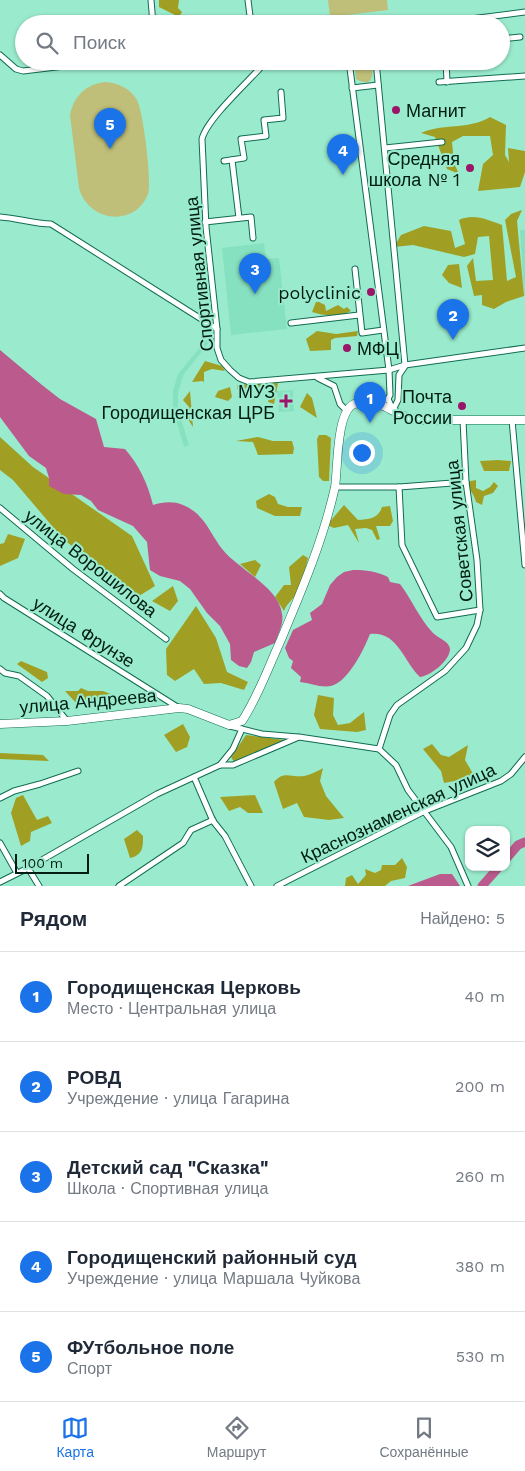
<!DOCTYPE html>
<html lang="ru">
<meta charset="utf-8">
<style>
body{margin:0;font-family:"Work Sans",sans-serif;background:#f2f2f3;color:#1f2937}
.controls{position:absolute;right:15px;bottom:15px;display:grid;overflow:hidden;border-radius:10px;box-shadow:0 1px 4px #0004}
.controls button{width:45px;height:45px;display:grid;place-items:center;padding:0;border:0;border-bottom:1px solid #e0e1e3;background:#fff;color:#1f2937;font:25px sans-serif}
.scale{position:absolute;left:15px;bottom:12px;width:74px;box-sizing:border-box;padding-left:5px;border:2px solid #001d13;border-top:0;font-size:14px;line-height:18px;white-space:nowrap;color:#001d13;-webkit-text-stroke:4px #9aebcd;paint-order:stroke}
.you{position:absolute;left:361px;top:452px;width:18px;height:18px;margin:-12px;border:4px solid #fff;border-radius:50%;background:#1a73e8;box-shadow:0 0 0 8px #1a73e833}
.badge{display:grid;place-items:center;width:32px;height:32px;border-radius:50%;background:#1a73e8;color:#fff;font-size:16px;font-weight:700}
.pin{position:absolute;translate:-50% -41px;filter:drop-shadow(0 1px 2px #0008)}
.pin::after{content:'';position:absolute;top:26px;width:18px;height:15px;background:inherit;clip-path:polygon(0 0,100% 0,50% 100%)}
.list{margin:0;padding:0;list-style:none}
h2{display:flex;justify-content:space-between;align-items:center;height:65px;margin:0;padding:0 20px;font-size:21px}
h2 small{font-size:16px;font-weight:400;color:#747a83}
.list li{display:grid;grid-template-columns:32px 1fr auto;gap:15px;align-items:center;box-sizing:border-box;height:90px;padding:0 20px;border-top:1px solid #e0e1e3}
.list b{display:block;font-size:19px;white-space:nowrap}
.list p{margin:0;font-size:16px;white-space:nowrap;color:#747a83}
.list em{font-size:16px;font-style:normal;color:#747a83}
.icon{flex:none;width:28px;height:28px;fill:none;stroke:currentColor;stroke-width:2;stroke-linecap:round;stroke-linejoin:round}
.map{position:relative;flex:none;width:525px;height:886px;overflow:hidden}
.search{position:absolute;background:#fff;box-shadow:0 1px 4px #0004;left:15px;right:15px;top:15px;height:55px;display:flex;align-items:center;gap:12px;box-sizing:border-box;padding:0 18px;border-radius:28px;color:#747a83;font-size:19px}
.sheet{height:515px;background:#fff}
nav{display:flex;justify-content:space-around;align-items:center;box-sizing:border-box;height:70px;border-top:1px solid #e0e1e3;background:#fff;font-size:14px;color:#747a83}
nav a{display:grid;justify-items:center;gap:2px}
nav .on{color:#1a73e8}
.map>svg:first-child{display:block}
</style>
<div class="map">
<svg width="525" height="886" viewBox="0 0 525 886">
<rect width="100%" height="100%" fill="#9aebcd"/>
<g fill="#86e1c0">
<path d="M520,230H525V296H524Z"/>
<path d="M264,243L266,259L279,258L287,329L231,335L222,248Z"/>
<path d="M208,332L213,333L211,340L184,374L178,392V409L189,445L184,447L173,410V391L178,374L207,339Z"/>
<path d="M293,390L294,411L279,412L277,391Z"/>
</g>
<g fill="#bfbf79">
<path d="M328,0H387L388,10L330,17Z"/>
<path d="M354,61H372C373,74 374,89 356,79Z"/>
<path d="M105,82C118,83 130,88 137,100C143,111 152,182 148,194C135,228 88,222 79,188L70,115C73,97 86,84 105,82Z"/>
</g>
<g fill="#a09f23">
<path d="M159,0H179L178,8L182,12L179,17L159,7Z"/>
<path d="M490,117L506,125L505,155L509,162L508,148L525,151V172L520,187L478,191L483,164L493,155L490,136H463L452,142L454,163L459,174L447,169L435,137L421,133C443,123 469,130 490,117Z"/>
<path d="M522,210L517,221L524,296L506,302L494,309L482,305V295L474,296L467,266L473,258L476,281L493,280L489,236L478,237L475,254L464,257L413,245L394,247L401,235L424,226L451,231L455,248L465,244L459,220C474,213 488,220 502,225L507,281L516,277L505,220L511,214Z"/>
<path d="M459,264L462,288L449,283L442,275L448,265Z"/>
<path d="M316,302H319L325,305L326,311L338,305L344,309L347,307L351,311C340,317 323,316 312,312Z"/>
<path d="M317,331L336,334L358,331L357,336L335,338L331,340V350L310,351L306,339Z"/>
<path d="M205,361L222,366L225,371L212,369L204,372V383L203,381L192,382Z"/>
<path d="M278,383L274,404L268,402L271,391L264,387L237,389V385Z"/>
<path d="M230,387L232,397L228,401L215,397L218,391Z"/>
<path d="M190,391L193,427L186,416L189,407L183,400Z"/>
<path d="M307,393L312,398L317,418L300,407Z"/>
<path d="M319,435H326L331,438L329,481H323L319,477L317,439Z"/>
<path d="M0,437L33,467L132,536L155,586L139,596L64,540L13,480L0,470Z"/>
<path d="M258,437L273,441H292L294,448L293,454L258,455L253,442L236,441Z"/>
<path d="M498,460L511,461L509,471H484L480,461Z"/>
<path d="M476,480V488L483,491L490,487L494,482L498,486L493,493L484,496L482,505L476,502C474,494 469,489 466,482Z"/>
<path d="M269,494L275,497L278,504L288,507H302L300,516H275L257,508L256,501Z"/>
<path d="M344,505L358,520C369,519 378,519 382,507L390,506L393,521L390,526H376L380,539L377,540L372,530L366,528L355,529L359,543L348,525L334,528L327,525Z"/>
<path d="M8,534L25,539L18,558L0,566V544L4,543Z"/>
<path d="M303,555L308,558C305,571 303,583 296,594C292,601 287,603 284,611L275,597L284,585H291L289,567Z"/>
<path d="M255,560L261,565L255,577L240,564Z"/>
<path d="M173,586L178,601L170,611L152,601Z"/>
<path d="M196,606L216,638L227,672L248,682L244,690L221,683L204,684L194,669L175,681L167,675L166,649Z"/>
<path d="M21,661L47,672L48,678L42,682L17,664Z"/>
<path d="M81,688L88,691H103L118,697L100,698L85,702L76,703L65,691H78Z"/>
<path d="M318,695L334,698L333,715L338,725L350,723L364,712L366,730L357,732L320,729L314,715Z"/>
<path d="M183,724L190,737L187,747L176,752L164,735Z"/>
<path d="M246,735L285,740L286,742L234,762L231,757Z"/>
<path d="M432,744L441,755L449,757L468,745L465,760L475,777L444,783L441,771L423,749Z"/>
<path d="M0,753L43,755L49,761L0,759Z"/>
<path d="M323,768L320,781L326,796L344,818L329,820L304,817L297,803L283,809L274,782C284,770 291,778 304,776C310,775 318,771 323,768Z"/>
<path d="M23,795L37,820L48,816L52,823L31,832L30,841L21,846L11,813L16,798Z"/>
<path d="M255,795L263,813H248L240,807L229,811L220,797Z"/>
<path d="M137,830L143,836C143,847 143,855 130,858L124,839Z"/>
<path d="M402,858L407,867L405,878L391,881L385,886H345L346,878L352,875L358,884L366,875L365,869L375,873L381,870L382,865H395Z"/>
</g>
<g fill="#ba5a8d">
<path d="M0,350L42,385L60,399L96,419L104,447L125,449C139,465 148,484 153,505C163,502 173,501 183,505C205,514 210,534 223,550C238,569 279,587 282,614C284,624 278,634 275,643L254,652L251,662L247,668L239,666L231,660L230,644L220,626L207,613L190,589L180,581L160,576L150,570L147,542L133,526L98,510L91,501L81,495L64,494L49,486V478L46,468L29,456L0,417Z"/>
<path d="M353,570C366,570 376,571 388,577L390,582L400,584C412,600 419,618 433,633C438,638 449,641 450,649C450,661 430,676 420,677C403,661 398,631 370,634C364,649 349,681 331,686C321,688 310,683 300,682L301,677L291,668L293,661L289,658L285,648L293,630L312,620L310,613L322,604L330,585L337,577L344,572Z"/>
<path d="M440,874H452L460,886H408Z"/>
</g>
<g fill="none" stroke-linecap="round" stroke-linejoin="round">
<g stroke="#ba5a8d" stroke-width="9">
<path d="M506,859L518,845L525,842"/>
<path d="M482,886L499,867"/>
</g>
<defs>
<g id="street">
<path d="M151,0L153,24"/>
<path d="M248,0L251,24"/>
<path d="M431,24L525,12"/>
<path d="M501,39L520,37"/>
<path d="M0,55L16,69L23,71L106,61"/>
<path d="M263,61L262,66C247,83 207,119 202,139L206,227L217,329V348L221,360L230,370L239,378L249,382L389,370L405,365L525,348"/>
<path d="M349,61L389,370L390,395L388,399L378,402"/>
<path d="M376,61L405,365"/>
<path d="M446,61L447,82"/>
<path d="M439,82L525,76"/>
<path d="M352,88L378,85"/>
<path d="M385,148L442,142"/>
<path d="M232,160L239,218"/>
<path d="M224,161L244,158L241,139L266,136L264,120L283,118L281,92"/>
<path d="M0,217C18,218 34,224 51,224L217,329"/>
<path d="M205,222L251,217L253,238"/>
<path d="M355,269L362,333L383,330"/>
<path d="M291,323L359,315"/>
<path d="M318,378L334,386L340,404L347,411"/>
<path d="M388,399L393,410L398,400L399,375L405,366"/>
<path d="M512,420L525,565"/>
<path d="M335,487H399L466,482"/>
<path d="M399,487L402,545L437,617L480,610"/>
<path d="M0,508L73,569L166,639"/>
<path d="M0,594L4,598L179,708"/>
<path d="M0,669L5,673L19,676L47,696L67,721"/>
<path d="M230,726L262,734L298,737"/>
<path d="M379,749L390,715L397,705L445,671L466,648L477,625L480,610L477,560L466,482L463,420"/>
<path d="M220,765L233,749L242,729"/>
<path d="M194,777L213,821L225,836L251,886"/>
<path d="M0,798L14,791L40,784L78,771"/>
<path d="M0,843L17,873"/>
<path d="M28,868L39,886"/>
<path d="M0,882L28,868L157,794L220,765H233L299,737L379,749L396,765L408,790L451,847L468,886"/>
<path d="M119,886L183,843L191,830L213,820"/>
<path d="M277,886L425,811L501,781L511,774L525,757"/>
</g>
<path id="primary" d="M0,724L67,721L179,708L188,709L229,725L242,721C258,697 268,668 280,642C301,592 323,541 335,487C338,469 336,412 354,404C357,403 362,404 365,403C384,402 388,410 404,416C408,418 414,419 419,420H525"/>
</defs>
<use href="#street" stroke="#116c53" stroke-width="7"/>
<use href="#primary" stroke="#116c53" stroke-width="9"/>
<use href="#street" stroke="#fff" stroke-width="5"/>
<use href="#primary" stroke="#fff" stroke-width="8"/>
</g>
<g fill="#9a1568" stroke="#9aebcd" stroke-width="2">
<circle cx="396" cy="110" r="5"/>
<circle cx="470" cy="168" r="5"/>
<circle cx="371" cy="292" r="5"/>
<circle cx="347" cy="348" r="5"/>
<path d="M283.5 393.5h5v5h5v5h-5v5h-5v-5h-5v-5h5z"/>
<circle cx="462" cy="406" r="5"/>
</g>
<g text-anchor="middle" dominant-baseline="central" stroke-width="4" stroke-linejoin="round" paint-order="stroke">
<g font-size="18" fill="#001d13" stroke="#9aebcd" text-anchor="end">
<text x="406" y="110" text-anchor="start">Магнит</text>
<text x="460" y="158">Средняя<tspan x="460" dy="21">школа № 1</tspan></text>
<text x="361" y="292">polyclinic</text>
<text x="357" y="348" text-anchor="start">МФЦ</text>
<text x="275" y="391">МУЗ<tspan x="275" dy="21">Городищенская ЦРБ</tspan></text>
<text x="452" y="396">Почта<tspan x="452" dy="21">России</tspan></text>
</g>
<g font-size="18" fill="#001d13" stroke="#9aebcd">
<text transform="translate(199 274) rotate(-96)">Спортивная улица</text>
<text transform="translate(459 531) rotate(-96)">Советская улица</text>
<text transform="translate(91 563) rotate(38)">улица Ворошилова</text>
<text transform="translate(84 632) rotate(32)">улица Фрунзе</text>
<text transform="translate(88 701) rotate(-5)">улица Андреева</text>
<text transform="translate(398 813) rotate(-25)">Краснознаменская улица</text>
</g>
</g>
</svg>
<div class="controls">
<button><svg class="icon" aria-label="layers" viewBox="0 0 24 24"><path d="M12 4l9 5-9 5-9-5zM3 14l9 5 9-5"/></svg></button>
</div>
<div class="scale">100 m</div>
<div class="you"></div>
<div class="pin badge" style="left:370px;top:423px">1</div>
<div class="pin badge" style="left:453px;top:340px">2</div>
<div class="pin badge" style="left:255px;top:294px">3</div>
<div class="pin badge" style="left:343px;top:175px">4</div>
<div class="pin badge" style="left:110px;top:149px">5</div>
<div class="search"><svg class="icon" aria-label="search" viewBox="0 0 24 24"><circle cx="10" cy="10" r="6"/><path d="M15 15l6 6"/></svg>Поиск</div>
</div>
<section class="sheet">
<h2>Рядом<small>Найдено: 5</small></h2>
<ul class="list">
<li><span class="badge">1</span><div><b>Городищенская Церковь</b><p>Место · Центральная улица</p></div><em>40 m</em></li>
<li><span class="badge">2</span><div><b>РОВД</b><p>Учреждение · улица Гагарина</p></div><em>200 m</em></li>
<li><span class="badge">3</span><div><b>Детский сад &quot;Сказка&quot;</b><p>Школа · Спортивная улица</p></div><em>260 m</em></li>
<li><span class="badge">4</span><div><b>Городищенский районный суд</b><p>Учреждение · улица Маршала Чуйкова</p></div><em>380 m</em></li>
<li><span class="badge">5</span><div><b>ФУтбольное поле</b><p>Спорт</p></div><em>530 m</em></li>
</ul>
</section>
<nav>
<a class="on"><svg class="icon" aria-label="map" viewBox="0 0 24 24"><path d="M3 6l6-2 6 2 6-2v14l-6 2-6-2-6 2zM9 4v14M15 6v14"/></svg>Карта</a>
<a><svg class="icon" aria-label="directions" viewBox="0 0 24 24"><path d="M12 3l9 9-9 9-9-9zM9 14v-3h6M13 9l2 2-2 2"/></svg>Маршрут</a>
<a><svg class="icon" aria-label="saved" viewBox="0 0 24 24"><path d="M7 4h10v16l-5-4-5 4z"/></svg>Сохранённые</a>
</nav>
